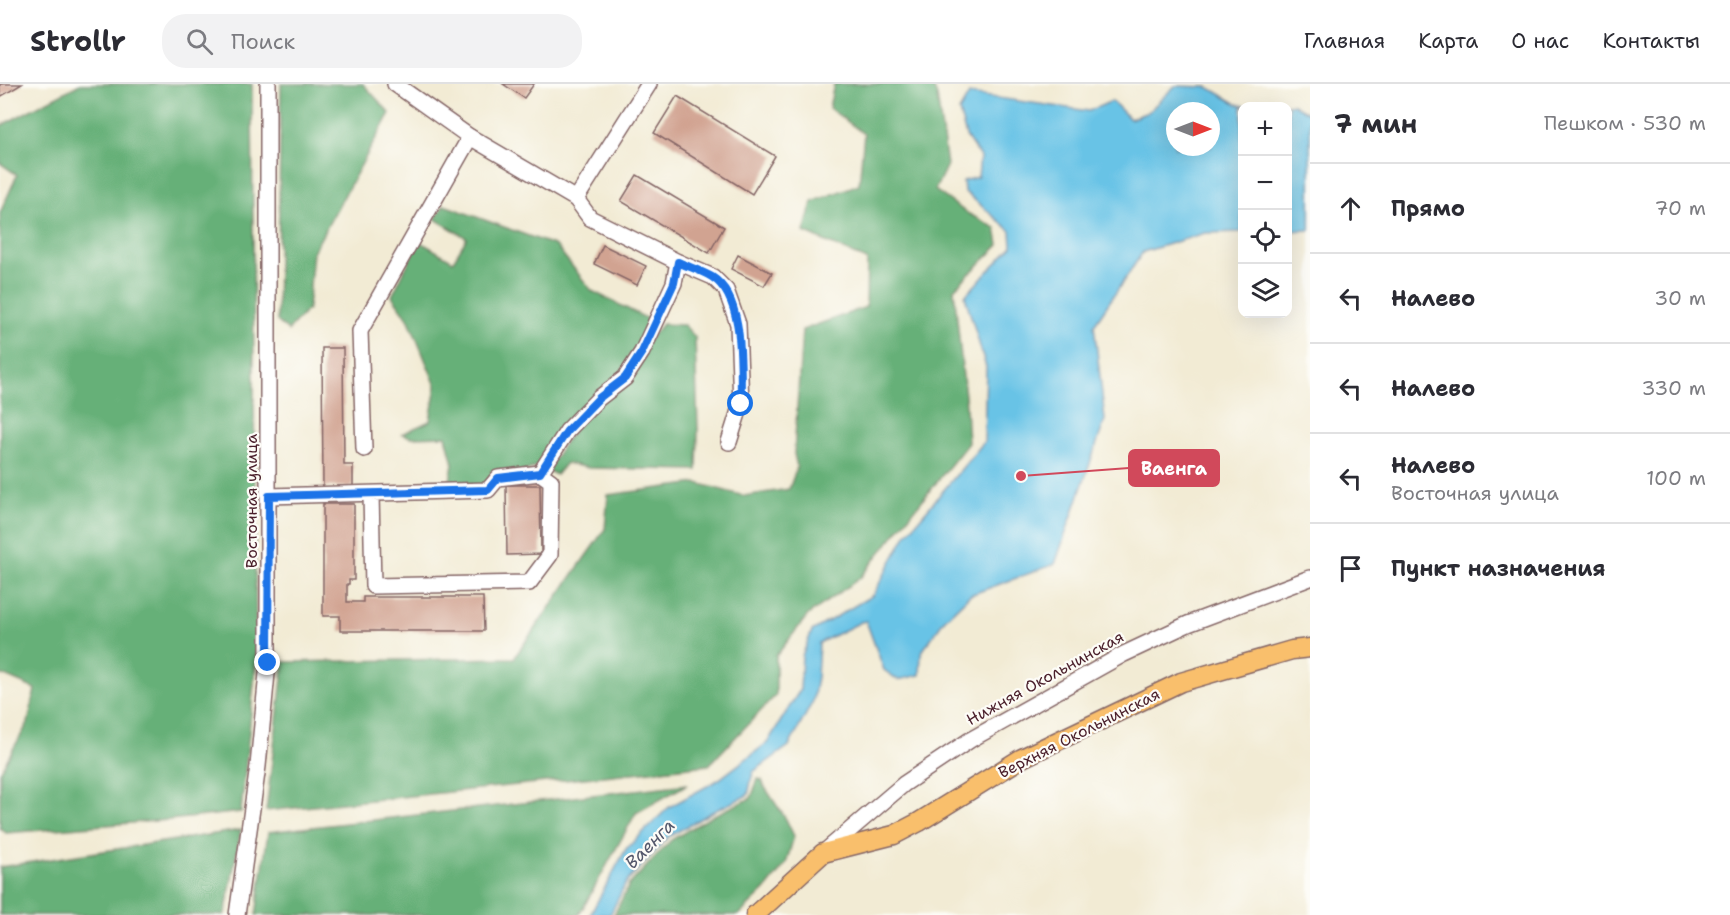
<!DOCTYPE html>
<html lang="ru">
<meta charset="utf-8">
<style>
body{margin:0;font-family:"Shantell Sans",sans-serif;background:#f2f2f3;color:#2b2b33}
.controls{position:absolute;right:18px;top:18px;display:grid;overflow:hidden;border-radius:12px;box-shadow:0 6px 24px #0002}
.controls button{width:54px;height:54px;display:grid;place-items:center;padding:0;border:0;border-bottom:2px solid #e1e1e2;background:#fff;color:#2b2b33;font:30px sans-serif}
.compass{position:absolute;left:1166px;top:18px;width:54px;height:54px;border-radius:50%;background:#fff;box-shadow:0 6px 24px #0002;rotate:90deg}
.stop{position:absolute;width:18px;height:18px;margin:-14px;border:4px solid #1a73e8;border-radius:50%;background:#fff}
.stop.end{background:#1a73e8;border-color:#fff;box-shadow:0 2px 6px #0008}
.list{margin:0;padding:0;list-style:none}
h2{display:flex;justify-content:space-between;align-items:center;height:78px;margin:0;padding:0 24px;font-size:26px}
h2 small{font-size:20px;font-weight:400;color:#7c7c81}
.list li{display:grid;grid-template-columns:39px 1fr auto;gap:18px;align-items:center;box-sizing:border-box;height:90px;padding:0 24px;border-top:2px solid #e1e1e2}
.list b{display:block;font-size:22px;white-space:nowrap}
.list p{margin:0;font-size:20px;white-space:nowrap;color:#7c7c81}
.list em{font-size:20px;font-style:normal;color:#7c7c81}
.icon{flex:none;width:33px;height:33px;fill:none;stroke:currentColor;stroke-width:2;stroke-linecap:round;stroke-linejoin:round}
.map{position:relative;flex:none;width:1310px;height:831px;overflow:hidden}
header{display:flex;align-items:center;gap:36px;box-sizing:border-box;height:84px;padding:0 30px;background:#fff;border-bottom:2px solid #e1e1e2}
header strong{font-size:28px}
nav{display:flex;gap:33px;margin-inline-start:auto;font-size:21px}
.search{width:420px;height:54px;background:#f2f2f3;display:flex;align-items:center;gap:15px;box-sizing:border-box;padding:0 21px;border-radius:24px;color:#7c7c81;font-size:22px}
main{display:flex}
aside{flex:1;background:#fff}
.map>svg:first-child{display:block}
</style>
<header>
<strong>Strollr</strong>
<div class="search"><svg class="icon" aria-label="search" viewBox="0 0 24 24"><circle cx="10" cy="10" r="6"/><path d="M15 15l6 6"/></svg>Поиск</div>
<nav><a>Главная</a><a>Карта</a><a>О нас</a><a>Контакты</a></nav>
</header>
<main>
<div class="map">
<svg width="1310" height="831" viewBox="0 0 1310 831">
<rect width="100%" height="100%" fill="#fdfcf7"/>
<filter id="ink" filterUnits="userSpaceOnUse"><feTurbulence type="fractalNoise" baseFrequency=".0167" numOctaves="2"/><feDisplacementMap in="SourceGraphic" scale="12" xChannelSelector="R" yChannelSelector="G"/><feConvolveMatrix kernelMatrix="1 2 1 2 8 2 1 2 1" color-interpolation-filters="sRGB"/></filter>
<filter id="wash" filterUnits="userSpaceOnUse"><feTurbulence type="fractalNoise" baseFrequency=".008" numOctaves="4" result="noise"/><feDisplacementMap in="SourceGraphic" scale="24" xChannelSelector="R" yChannelSelector="G"/><feGaussianBlur stdDeviation="1.35" result="paint"/><feColorMatrix in="noise" values="0 0 0 0 0 0 0 0 0 0 0 0 0 0 0 0 0 1.4 0 .05"/><feComposite in="paint" operator="in"/></filter>
<g filter="url(#wash)">
<rect width="100%" height="100%" fill="#f2ebd4"/>
<g fill="#66b078" stroke="#586852" stroke-width="1.5">
<path d="M80,0H252L256,579L241,728L169,736L6,749L0,744V688L28,639L35,605L0,590V129L17,91L0,79V42Z"/>
<path d="M281,0H363L390,29L313,168L308,225L288,247L277,237Z"/>
<path d="M834,0H932L937,12L947,81L935,106L967,129L996,144L999,161L954,205L966,322L968,359L860,494L808,531L776,572V611L709,681L266,727L284,578L514,574L605,445L608,411L697,399L744,412L789,405L797,383L794,370L802,246L866,223L867,176L804,148L812,118L859,100L864,50L829,24Z"/>
<path d="M444,121L556,162L592,207L650,236L638,268L538,382L483,403L449,402L453,380L446,352L411,353L402,350L430,337L436,302L408,234L392,212L419,157L453,177L467,154L435,135Z"/>
<path d="M662,240L684,241L695,253L698,345L697,386L589,384L566,379L556,391L547,386L569,352Z"/>
<path d="M758,695L762,696L764,702L786,735L794,752L786,780L765,806L739,831H614L629,801L671,756L714,731L751,714Z"/>
<path d="M688,700L636,729L579,831H256L268,748Z"/>
<path d="M241,746L225,831H0V783Z"/>
</g>
<g fill="#68c3e6" stroke="#597188" stroke-width="1.5" fill-rule="evenodd">
<path d="M1175,2L1208,3L1237,20L1248,22H1242V148L1205,149L1143,168L1094,241L1105,336L1055,480L970,511L944,536L921,569L920,591L898,596L884,586L866,537L861,538L819,559L817,593L813,617L789,662L753,688L748,711L712,728L668,753L626,799L610,831H590L626,765L669,723L718,696L767,659L800,606L802,572L812,547L873,511L906,451L984,358L986,283L965,212L1012,162L1011,147L964,107L963,97L978,93L980,73L966,52L959,27L969,10L1089,27L1112,17L1130,35L1148,28ZM1175,27H1211V63H1175Z"/>
<path d="M1293,20L1310,30V146L1288,147V22H1283Z"/>
</g>
<g id="blocks">
<g fill="#d1a391">
<path d="M0,0H22L0,13Z"/>
<path d="M503,0H534L524,14Z"/>
<path d="M677,12L775,72L752,110L654,49Z"/>
<path d="M637,91L724,143L709,169L621,117Z"/>
<path d="M603,161L646,182L637,201L594,180Z"/>
<path d="M738,171L772,189L764,202L731,185Z"/>
<path d="M322,264H343L344,381H353V403H323Z"/>
<path d="M506,401H540L541,470L507,471Z"/>
<path d="M323,420H354V496H349V500H347V518H363V513H483L484,547H340V532H323Z"/>
</g>
</g>
</g>
<g filter="url(#ink)">
<use href="#blocks" fill-opacity="0" stroke="#856666" stroke-width="1.5"/>
<g fill="none" stroke-linecap="round" stroke-linejoin="round">
<defs>
<g id="minor">
<path d="M395,0L470,53L576,115L649,0"/>
<path d="M576,115L590,134L678,178L713,193L726,206L738,240L741,320L729,358"/>
<path d="M364,365L360,247L470,53"/>
<path d="M540,389L567,347L599,314L625,294L642,268L674,199L678,178"/>
<path d="M269,412L488,406L498,394L540,389L551,397L550,471L529,499L373,502L371,410"/>
<path d="M823,769L904,700L970,656L1124,570L1188,540L1310,494"/>
<path d="M237,831L258,682L268,579V0"/>
</g>
<path id="major" d="M755,831L823,769L894,751L919,738L1022,674L1181,598L1292,566L1310,564"/>
</defs>
<use href="#minor" stroke="#856666" stroke-width="18"/>
<use href="#major" stroke="#856666" stroke-width="21"/>
<use href="#minor" stroke="#fff" stroke-width="15"/>
<use href="#major" stroke="#f9bf6c" stroke-width="18"/>
</g>
</g>
<g fill="none" stroke-linecap="round" stroke-linejoin="round" filter="url(#ink)">
<path stroke="#1a73e8" stroke-width="8" d="M268,579L269,412L488,406L498,394L540,389L567,347L599,314L625,294L642,268L674,199L678,178C689,183 702,187 712,193C746,214 740,285 741,320"/>
</g>
<g text-anchor="middle" dominant-baseline="central" stroke-width="4.5" stroke-linejoin="round" paint-order="stroke">
<g font-size="16" fill="#4a1f2b" stroke="#fdfcf7">
<text transform="translate(251 417) rotate(-90)">Восточная улица</text>
<text transform="translate(1045 594) rotate(-29)">Нижняя Окольнинская</text>
<text transform="translate(1079 649) rotate(-27)">Верхняя Окольнинская</text>
</g>
<g font-size="18" font-style="italic" fill="#54586c" stroke="#fdfcf7">
<text transform="translate(650 760) rotate(-45)">Ваенга</text>
</g>
</g>
<path fill="none" stroke="#d1495b" stroke-width="2" d="M1021 392L1129 384"/>
<circle fill="#d1495b" stroke="#fdfcf7" stroke-width="2" cx="1021" cy="392" r="6"/>
<rect fill="#d1495b" stroke="#d1495b" stroke-width="2" x="1129" y="366" width="90" height="36" rx="6"/>
<g font-size="18" text-anchor="middle" font-weight="bold" fill="#fff">
<text x="1174" y="391">Ваенга</text>
</g>
</svg>
<div class="controls">
<button>+</button>
<button>−</button>
<button><svg class="icon" aria-label="locate" viewBox="0 0 24 24"><circle cx="12" cy="12" r="6"/><path d="M12 2v4M12 18v4M2 12h4M18 12h4"/></svg></button>
<button><svg class="icon" aria-label="layers" viewBox="0 0 24 24"><path d="M12 4l9 5-9 5-9-5zM3 14l9 5 9-5"/></svg></button>
</div>
<svg class="compass" viewBox="-18 -18 36 36"><path d="M0-13l5 13h-10z" fill="#e53935"/><path d="M0 13l5-13h-10z" fill="#7c7c81"/></svg>
<div class="stop" style="left:741px;top:320px"></div>
<div class="stop end" style="left:268px;top:579px"></div>
</div>
<aside>
<h2>7 мин<small>Пешком · 530 m</small></h2>
<ul class="list">
<li><svg class="icon" aria-label="ahead" viewBox="0 0 24 24"><path d="M12 20V5M6 11l6-6 6 6"/></svg><div><b>Прямо</b></div><em>70 m</em></li>
<li><svg class="icon" aria-label="left" viewBox="0 0 24 24"><path d="M17 20v-9H6M10 6l-5 5 5 5"/></svg><div><b>Налево</b></div><em>30 m</em></li>
<li><svg class="icon" aria-label="left" viewBox="0 0 24 24"><path d="M17 20v-9H6M10 6l-5 5 5 5"/></svg><div><b>Налево</b></div><em>330 m</em></li>
<li><svg class="icon" aria-label="left" viewBox="0 0 24 24"><path d="M17 20v-9H6M10 6l-5 5 5 5"/></svg><div><b>Налево</b><p>Восточная улица</p></div><em>100 m</em></li>
<li><svg class="icon" aria-label="arrive" viewBox="0 0 24 24"><path d="M6 21V4h12l-3 4 3 4H6"/></svg><div><b>Пункт назначения</b></div></li>
</ul>
</aside>
</main>
